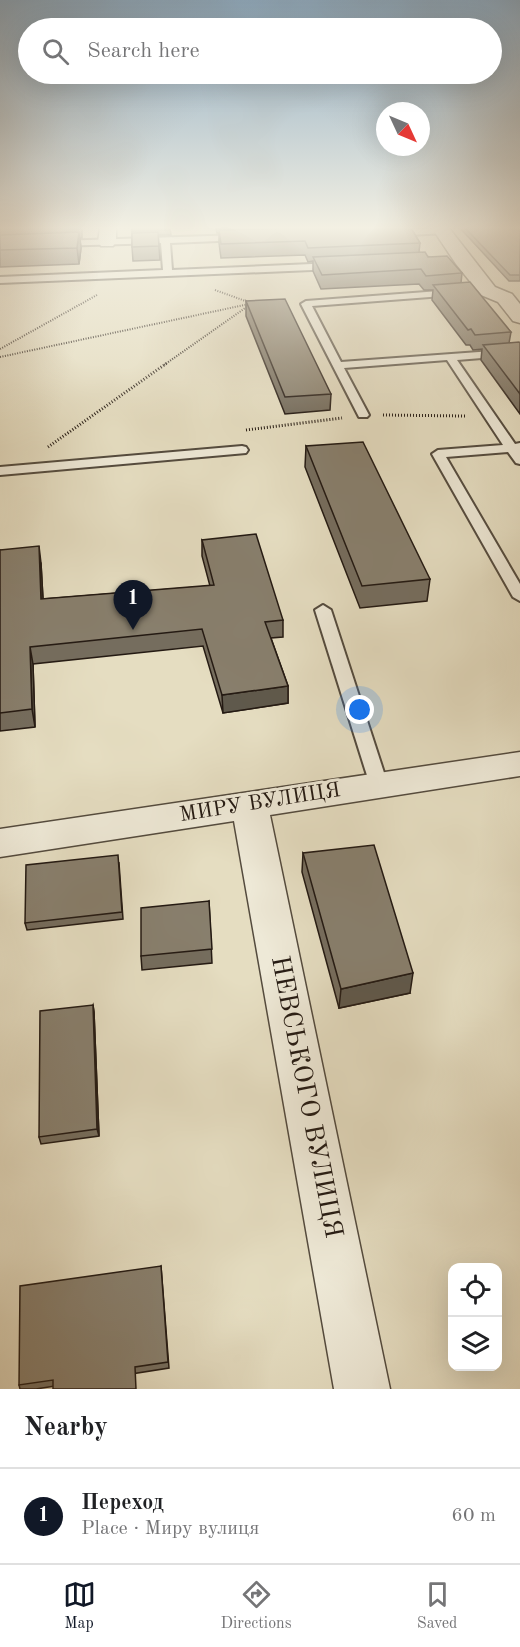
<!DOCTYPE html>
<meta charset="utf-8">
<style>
body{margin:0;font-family:"Old Standard TT",serif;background:#f6f6f6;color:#202124}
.controls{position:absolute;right:18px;bottom:18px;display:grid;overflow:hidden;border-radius:12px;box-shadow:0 6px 24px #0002}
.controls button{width:54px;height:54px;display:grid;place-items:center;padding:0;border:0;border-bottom:2px solid #e0e0e0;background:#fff;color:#202124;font:30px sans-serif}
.compass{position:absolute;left:376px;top:102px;width:54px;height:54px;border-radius:50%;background:#fff;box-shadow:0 6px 24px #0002;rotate:134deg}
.you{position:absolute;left:360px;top:710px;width:21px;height:21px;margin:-15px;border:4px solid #fff;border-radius:50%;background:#1a73e8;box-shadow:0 0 0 9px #1a73e833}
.badge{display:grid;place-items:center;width:39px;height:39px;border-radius:50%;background:#111827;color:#fff;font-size:20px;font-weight:700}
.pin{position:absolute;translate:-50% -50px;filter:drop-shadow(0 2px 3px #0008)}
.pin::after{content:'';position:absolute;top:32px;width:21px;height:18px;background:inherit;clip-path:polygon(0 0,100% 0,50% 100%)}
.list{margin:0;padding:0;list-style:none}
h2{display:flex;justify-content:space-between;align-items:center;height:78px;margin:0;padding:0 24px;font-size:26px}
h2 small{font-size:20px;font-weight:400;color:#757577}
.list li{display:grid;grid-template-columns:39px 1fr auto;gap:18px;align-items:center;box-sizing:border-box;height:96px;padding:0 24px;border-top:2px solid #e0e0e0}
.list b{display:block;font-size:22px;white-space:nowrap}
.list p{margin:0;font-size:20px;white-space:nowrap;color:#757577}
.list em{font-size:20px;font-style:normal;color:#757577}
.icon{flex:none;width:33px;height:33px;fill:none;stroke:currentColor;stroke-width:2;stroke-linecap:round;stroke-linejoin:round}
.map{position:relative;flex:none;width:520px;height:1389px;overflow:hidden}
.search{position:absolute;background:#fff;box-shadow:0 6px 24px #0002;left:18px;right:18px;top:18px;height:66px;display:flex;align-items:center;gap:15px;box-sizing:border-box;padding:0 21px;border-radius:33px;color:#757577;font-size:22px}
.sheet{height:174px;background:#fff}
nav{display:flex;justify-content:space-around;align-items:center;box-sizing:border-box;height:84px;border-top:2px solid #e0e0e0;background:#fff;font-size:16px;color:#757577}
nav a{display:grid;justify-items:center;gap:3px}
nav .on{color:#111827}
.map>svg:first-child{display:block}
</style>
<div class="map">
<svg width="520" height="1389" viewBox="0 0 520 1389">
<rect width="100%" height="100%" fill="#e5ddc1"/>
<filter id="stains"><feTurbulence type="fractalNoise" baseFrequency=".00333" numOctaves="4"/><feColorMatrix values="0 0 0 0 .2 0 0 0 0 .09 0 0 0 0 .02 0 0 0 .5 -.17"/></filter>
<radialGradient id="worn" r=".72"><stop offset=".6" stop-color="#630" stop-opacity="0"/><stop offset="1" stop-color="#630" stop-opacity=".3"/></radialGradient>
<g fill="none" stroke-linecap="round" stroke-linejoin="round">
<defs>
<g id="lane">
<path d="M442,228L446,231L445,233L391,236L387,233L391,230Z"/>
<path d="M239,235L242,236V240L170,243L172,270L335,263L340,266L335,269L0,283V277L163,270L161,243L55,246V242L58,241Z"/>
<path d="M453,290L458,293L456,295L312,306L341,362L520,349V355L457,360L515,444L520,443V464L516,463L508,452L446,457L520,584V601L513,597L432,454L438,450L503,445L447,360L344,368L369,415L367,417H359L301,304L306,301Z"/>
<path d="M242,446L246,447L248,450L246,453L0,475V467Z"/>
<path d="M323,605L331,610L388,785L385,790L379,791L373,790L370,785L315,610Z"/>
</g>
<g id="street">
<path d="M100,228H116V242L113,246H101L98,242Z"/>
<path d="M432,228H449L495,287L512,294L520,304V323L513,321L498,302L481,295L456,264Z"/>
<path d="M520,752V776L270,815L390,1389H334L234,821L0,857V829Z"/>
</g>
</defs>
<use href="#lane" stroke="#544b3e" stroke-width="4"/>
<use href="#street" stroke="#544b3e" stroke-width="3"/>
<g stroke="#241a13" stroke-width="2" stroke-dasharray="1 1.5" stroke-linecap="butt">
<path d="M215,290L251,303"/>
<path d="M0,349L97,295"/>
<path d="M0,357L249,304"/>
<path d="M164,365L248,306"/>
</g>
<g stroke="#241a13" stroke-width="3" stroke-dasharray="1 2" stroke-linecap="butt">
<path d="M383,415L465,416"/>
<path d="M246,430L342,418"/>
<path d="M48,447L167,363"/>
</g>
<use href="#lane" fill="#eee9d7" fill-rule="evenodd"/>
<use href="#street" fill="#eee9d7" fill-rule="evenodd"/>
</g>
<g fill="#756d5e" stroke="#241a13" stroke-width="1.5">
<path d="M0,228H82V238H80L81,248L79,264L0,267Z"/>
<path d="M132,228H170L171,235H158L160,260L133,261L132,247Z"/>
<path d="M216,228H273L272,229L291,228H290H411L420,243L419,252L462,273L461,283L511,332L509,343H520V414L481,360L482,349L473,350L470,345H466L432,300L433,290H424L419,284L321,289L313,271V261L308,262L305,255L221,258L219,243V233H217Z"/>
<path d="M460,228H520V281H509Z"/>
<path d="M246,301L331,394L330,410L285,414L246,316Z"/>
<path d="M306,446L430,579L427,601L360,608L305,467Z"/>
<path d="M202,540L283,620V637L271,638L288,686V703L223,713L203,646L33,664L35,727L0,731V550L41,563L43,599L210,586L202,556Z"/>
<path d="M303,853L410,993L339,1008L302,872Z"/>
<path d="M119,863L123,919L27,930L25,923Z"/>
<path d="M209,901L212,963L142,970L141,956Z"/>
<path d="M93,1005L94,1012L99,1136L41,1144L39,1137Z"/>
<path d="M161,1266L169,1368L36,1389H20L19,1385Z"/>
</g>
<g fill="#5f594c" stroke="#241a13" stroke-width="1.5">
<path d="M79,232L81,248L79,264L77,248Z"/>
<path d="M39,546L41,563L44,617L41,599Z"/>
<path d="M30,647L33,664L35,727L32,709Z"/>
<path d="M288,686V703L223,713L222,695Z"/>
<path d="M413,973L410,993L339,1008L341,989Z"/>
<path d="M93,1005L94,1012L99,1136L97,1129Z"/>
</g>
<g fill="#887f6d" stroke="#241a13" stroke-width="1.5">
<path d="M132,228H170V230L132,231Z"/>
<path d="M306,228H411L420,243L308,248L305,241L221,244L219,230Z"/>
<path d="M465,228H520V275H510Z"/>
<path d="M79,232L77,248L0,250V235Z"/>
<path d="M158,232L159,246L132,247V233Z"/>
<path d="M425,252L428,257L447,256L462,273L426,276L421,269L322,275L313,257Z"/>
<path d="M470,282L511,332L475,335L471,329L468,330L433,285Z"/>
<path d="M285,299L331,394L285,397L246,301Z"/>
<path d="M519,342L520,343V394L483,345Z"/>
<path d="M363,442L430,579L362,586L306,446Z"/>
<path d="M256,534L283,620L265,622L288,686L222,695L202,629L30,647L32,709L0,713V550L39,546L41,599L214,585L202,540Z"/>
<path d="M374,845L413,973L341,989L303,853Z"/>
<path d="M118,855L122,912L25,923L26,865Z"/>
<path d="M209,901L212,949L141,956V908Z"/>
<path d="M93,1005L97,1129L39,1137L40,1011Z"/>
<path d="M161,1266L168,1362L135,1367L136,1389H53V1380L19,1385L20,1286Z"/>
</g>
<linearGradient id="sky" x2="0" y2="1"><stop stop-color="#8caac1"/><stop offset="0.54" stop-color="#f3f0e3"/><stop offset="1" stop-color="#f3f0e3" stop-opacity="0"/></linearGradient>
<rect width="520" height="422" fill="url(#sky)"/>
<g text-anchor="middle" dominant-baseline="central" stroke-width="6" stroke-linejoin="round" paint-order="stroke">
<g font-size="21" fill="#241a13" stroke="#eee9d7">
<text transform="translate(260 803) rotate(-9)">МИРУ ВУЛИЦЯ</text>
</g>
<g font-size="26" fill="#241a13" stroke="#eee9d7">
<text transform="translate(306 1097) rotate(79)">НЕВСЬКОГО ВУЛИЦЯ</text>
</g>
</g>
<rect width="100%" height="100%" filter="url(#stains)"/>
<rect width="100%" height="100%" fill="url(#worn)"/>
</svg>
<div class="controls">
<button><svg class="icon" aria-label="locate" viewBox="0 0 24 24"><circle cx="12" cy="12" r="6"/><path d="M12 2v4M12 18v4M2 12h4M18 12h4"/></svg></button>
<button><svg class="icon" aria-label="layers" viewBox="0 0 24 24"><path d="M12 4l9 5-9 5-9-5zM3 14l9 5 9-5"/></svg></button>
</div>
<svg class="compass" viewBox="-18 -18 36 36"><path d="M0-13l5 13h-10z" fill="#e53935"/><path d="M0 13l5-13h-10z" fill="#757577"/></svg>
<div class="you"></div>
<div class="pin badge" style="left:133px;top:630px">1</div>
<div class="search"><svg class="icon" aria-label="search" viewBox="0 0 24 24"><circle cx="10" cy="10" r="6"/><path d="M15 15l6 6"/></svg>Search here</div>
</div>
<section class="sheet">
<h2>Nearby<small></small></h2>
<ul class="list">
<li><span class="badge">1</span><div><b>Переход</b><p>Place · Миру вулиця</p></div><em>60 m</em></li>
</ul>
</section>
<nav>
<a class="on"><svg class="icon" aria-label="map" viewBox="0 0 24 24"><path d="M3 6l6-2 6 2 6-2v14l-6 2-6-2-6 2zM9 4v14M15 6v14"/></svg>Map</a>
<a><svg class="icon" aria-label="directions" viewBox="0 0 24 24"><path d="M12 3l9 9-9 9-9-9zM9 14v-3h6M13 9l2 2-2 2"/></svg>Directions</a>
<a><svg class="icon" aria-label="saved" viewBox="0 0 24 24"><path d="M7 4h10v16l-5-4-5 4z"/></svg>Saved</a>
</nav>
